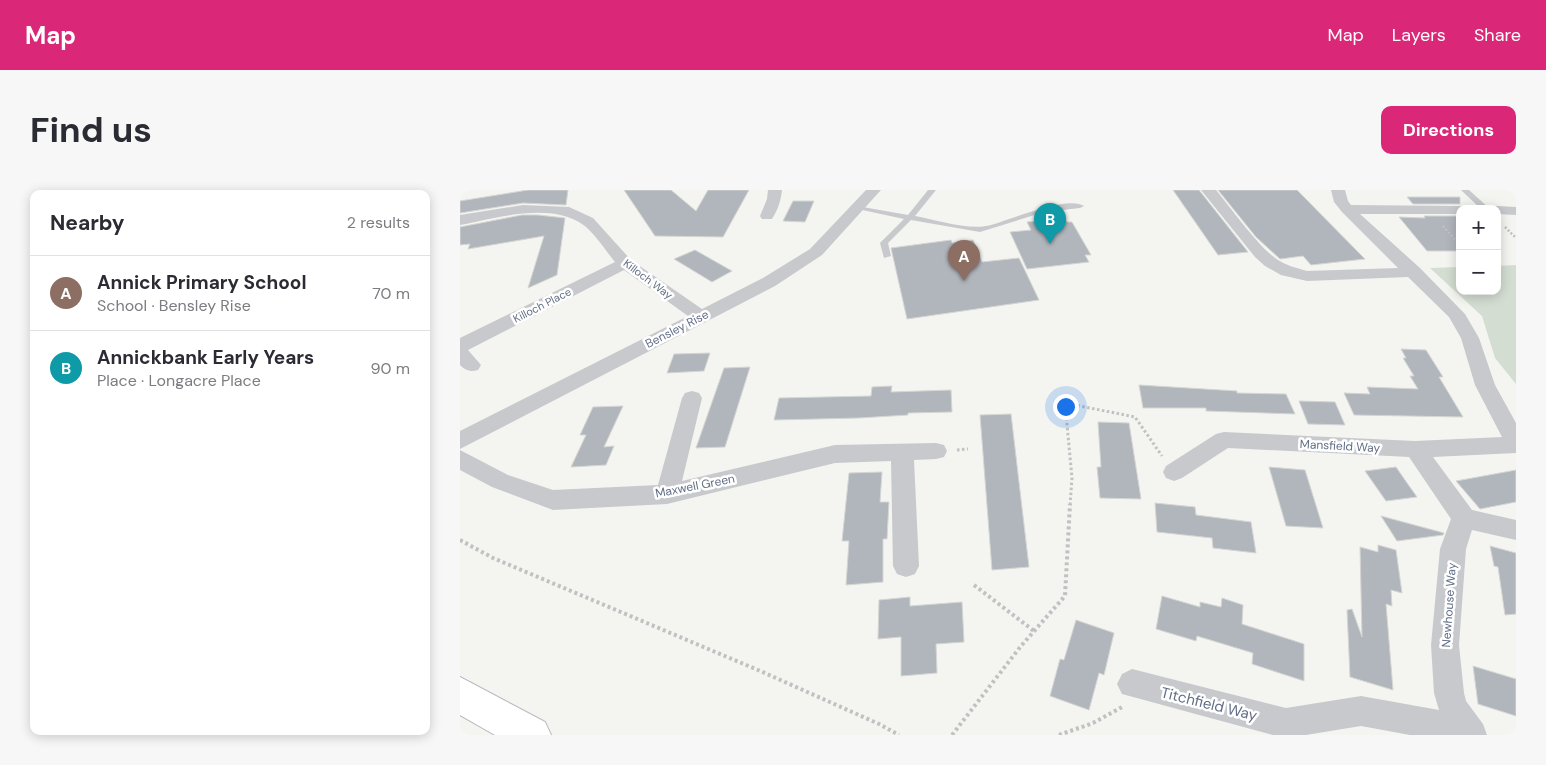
<!DOCTYPE html>
<meta charset="utf-8">
<style>
body{margin:0;font-family:"DM Sans",sans-serif;background:#f7f7f7;color:#2b2b33}
.controls{position:absolute;right:15px;top:15px;display:grid;overflow:hidden;border-radius:10px;box-shadow:0 2px 12px #0003}
.controls button{width:45px;height:45px;display:grid;place-items:center;padding:0;border:0;border-bottom:1px solid #e1e1e2;background:#fff;color:#2b2b33;font:25px sans-serif}
.you{position:absolute;left:605px;top:216px;width:18px;height:18px;margin:-12px;border:4px solid #fff;border-radius:50%;background:#1a73e8;box-shadow:0 0 0 8px #1a73e833}
.badge{display:grid;place-items:center;width:32px;height:32px;border-radius:50%;background:#db2777;color:#fff;font-size:16px;font-weight:700}
.pin{position:absolute;translate:-50% -41px;filter:drop-shadow(0 1px 2px #0008)}
.pin::after{content:'';position:absolute;top:26px;width:18px;height:15px;background:inherit;clip-path:polygon(0 0,100% 0,50% 100%)}
.list{margin:0;padding:0;list-style:none}
h2{display:flex;justify-content:space-between;align-items:center;height:65px;margin:0;padding:0 20px;font-size:21px}
h2 small{font-size:16px;font-weight:400;color:#7c7c81}
.list li{display:grid;grid-template-columns:32px 1fr auto;gap:15px;align-items:center;box-sizing:border-box;height:75px;padding:0 20px;border-top:1px solid #e1e1e2}
.list b{display:block;font-size:19px;white-space:nowrap}
.list p{margin:0;font-size:16px;white-space:nowrap;color:#7c7c81}
.list em{font-size:16px;font-style:normal;color:#7c7c81}
.map{position:relative;flex:none;width:1056px;height:545px;overflow:hidden;border-radius:10px}
header{display:flex;align-items:center;gap:30px;box-sizing:border-box;height:70px;padding:0 25px;background:#db2777;color:#fff}
header strong{font-size:24px}
nav{display:flex;gap:28px;margin-inline-start:auto;font-size:18px}
.intro{display:flex;align-items:center;justify-content:space-between;box-sizing:border-box;height:120px;padding:0 30px}
h1{margin:0;font-size:35px}
.button{padding:12px 22px;border-radius:10px;background:#db2777;color:#fff;font-size:18px;font-weight:700}
main{display:flex;gap:30px;padding:0 30px}
aside{flex:1;background:#fff;border-radius:10px;box-shadow:0 2px 12px #0003}
.map>svg:first-child{display:block}
</style>
<header>
<strong>Map</strong>
<nav><a>Map</a><a>Layers</a><a>Share</a></nav>
</header>
<div class="intro"><h1>Find us</h1><a class="button">Directions</a></div>
<main>
<aside>
<h2>Nearby<small>2 results</small></h2>
<ul class="list">
<li><span class="badge" style="background:#8d6e63">A</span><div><b>Annick Primary School</b><p>School · Bensley Rise</p></div><em>70 m</em></li>
<li><span class="badge" style="background:#0f9aa8">B</span><div><b>Annickbank Early Years</b><p>Place · Longacre Place</p></div><em>90 m</em></li>
</ul>
</aside>
<div class="map">
<svg width="1056" height="545" viewBox="0 0 1056 545">
<rect width="100%" height="100%" fill="#f4f5f0"/>
<path fill="#d3ddd1" d="M1056,75V194L1035,168L1022,126L970,78L1000,77V101H1037V76Z"/>
<g fill="#b1b6bd" stroke="#d5d6d3">
<path d="M68,0H108L106,15L63,13L0,23V11Z"/>
<path d="M164,0H211L236,21L248,0H289L263,47L195,46Z"/>
<path d="M713,0H739L788,62L758,65Z"/>
<path d="M758,0H837L905,69L851,75L843,66L820,69L796,47Z"/>
<path d="M947,7H1000V14H953Z"/>
<path d="M333,11H354L345,32L323,31Z"/>
<path d="M62,25H78L105,28L97,85L68,98L84,46L8,59L10,54L0,55V37Z"/>
<path d="M964,26H1000V61H967L939,27L965,28Z"/>
<path d="M604,28L607,32H612L631,65H625L629,72L567,79L550,42L571,40L567,32Z"/>
<path d="M491,50L492,53L513,50L522,72L559,68L579,110L447,129L431,58Z"/>
<path d="M235,60L272,81L252,92L214,69Z"/>
<path d="M941,159L966,160L983,187H979L1003,227L894,225L884,203L910,204L907,197L958,199L950,186H954L943,168H946Z"/>
<path d="M250,163L244,181L207,183L214,164Z"/>
<path d="M290,177L265,257L236,258L264,178Z"/>
<path d="M679,195L777,201V203L826,204L835,224L746,221V218H683Z"/>
<path d="M432,196L431,202L491,200L492,222L448,223V225L399,228L314,230L319,208L411,206L412,197Z"/>
<path d="M839,211L875,212L885,235L848,234Z"/>
<path d="M163,216L144,257L154,256L146,275L111,277L126,245H120L133,217Z"/>
<path d="M551,224L569,377L532,380L520,225Z"/>
<path d="M638,232L669,233L681,309L640,308L637,277H641Z"/>
<path d="M809,277L845,280L863,338L826,336Z"/>
<path d="M936,277L947,293L957,307L926,311L905,281Z"/>
<path d="M1056,280V312L1020,319L996,291Z"/>
<path d="M422,282L420,312H429L427,349H423V392L386,395L389,351H382L389,283Z"/>
<path d="M695,313L735,317L736,325L791,332L796,363L753,358L752,348L697,342Z"/>
<path d="M921,326L984,343L983,345L937,351Z"/>
<path d="M918,355L936,360L942,403L931,400L932,416L926,414L933,500L890,487L887,420L892,419L902,447L900,357L918,362Z"/>
<path d="M1030,356L1056,363V424L1045,425L1038,377L1034,376Z"/>
<path d="M702,406L740,417V412L761,417L762,408L783,415L782,434L844,454V491L792,474L793,463L737,446L736,451L696,439Z"/>
<path d="M450,407V416L502,412L504,452L476,454L477,483L441,486V447L418,449L419,410Z"/>
<path d="M616,430L654,443L644,485L639,483L629,520L590,506L600,469L604,470Z"/>
<path d="M1013,476L1056,489V526L1018,514Z"/>
</g>
<g fill="none" stroke-linecap="round" stroke-linejoin="round">
<defs>
<path id="secondary" d="M0,487L85,532L91,545H35L0,525Z"/>
</defs>
<use href="#secondary" stroke="#b8bcc2" stroke-width="2"/>
<g stroke="#c0c1c3" stroke-width="2.5" stroke-dasharray="2 2" stroke-linecap="butt">
<path d="M983,36L1000,55"/>
<path d="M1045,37L1056,48"/>
</g>
<g stroke="#c0c1c3" stroke-width="3" stroke-dasharray="2.5 2.5" stroke-linecap="butt">
<path d="M497,260L508,259"/>
<path d="M610,315L612,288L605,213L675,227L702,266"/>
</g>
<g stroke="#c0c1c3" stroke-width="4" stroke-dasharray="3 3" stroke-linecap="butt">
<path d="M0,350L33,368L298,480L419,534L439,545"/>
<path d="M514,395L574,441"/>
<path d="M492,545L561,456L605,406L610,314"/>
<path d="M599,545L633,533L664,516"/>
</g>
<g fill="#c7c9cd" fill-rule="evenodd">
<path d="M468,0H476L455,26C476,30 511,41 531,35C550,30 607,5 624,16L620,18L584,22L520,42L451,30L428,53L431,66L424,68L420,53L444,29L393,18L397,16L448,25Z"/>
<path d="M1001,0H1009L1030,19H1021Z"/>
</g>
<g fill="#c7c9cd" fill-rule="evenodd">
<path d="M308,0H322C321,10 318,20 312,29H302L300,26L307,9Z"/>
<path d="M406,0H421L362,65L315,96L0,259V241L228,126L164,80L8,160L21,175L18,180C10,182 6,181 0,175V148L155,72C146,61 133,41 122,34C89,12 36,28 0,35V25L63,15L109,17L133,28L171,70L242,119L303,88L350,59Z"/>
<path d="M741,0H756C771,18 800,59 818,70C827,76 837,78 847,81L938,78L882,22L874,12L871,0H885L888,11L891,15L1000,16L1007,19H1000V24H900L960,78L1005,124L1019,148L1035,195L1056,233V263L973,267L1012,320L1056,330V350L1012,340L1006,359L999,455L1004,503L1006,511L1023,534L1027,545H950L901,536L846,545H813L662,504L657,494L662,484L672,479L826,518L901,506L979,520L974,503L971,455L980,359L991,329L949,267L768,258L722,288L714,291L706,288L703,282L706,276L756,244L764,242L955,251L1042,247L1015,195L1001,148L989,127L948,87L847,91L821,85L805,76L795,67Z"/>
<path d="M1037,16L1056,17V25L1037,24V19H1030Z"/>
<path d="M232,201L239,203L242,208L222,291L375,255L476,253L484,255L487,261L484,267L476,269L454,270L459,376L455,384L446,387L437,384L433,376L431,271L375,273L207,314L93,320L32,297L0,280V260L48,285L93,300L198,295L222,208L225,203Z"/>
</g>
<use href="#secondary" fill="#fff" fill-rule="evenodd"/>
</g>
<g text-anchor="middle" dominant-baseline="central" stroke-width="5" stroke-linejoin="round" paint-order="stroke">
<g font-size="11" fill="#616e85" stroke="#fff">
<text transform="translate(188 89) rotate(37)">Killoch Way</text>
<text transform="translate(82 115) rotate(-27)">Killoch Place</text>
</g>
<g font-size="12" fill="#616e85" stroke="#fff">
<text transform="translate(217 139) rotate(-27)">Bensley Rise</text>
<text transform="translate(880 256) rotate(3)">Mansfield Way</text>
<text transform="translate(235 296) rotate(-11)">Maxwell Green</text>
<text transform="translate(989 415) rotate(-86)">Newhouse Way</text>
</g>
<g font-size="15" fill="#616e85" stroke="#fff">
<text transform="translate(749 514) rotate(14)">Titchfield Way</text>
</g>
</g>
</svg>
<div class="controls">
<button>+</button>
<button>−</button>
</div>
<div class="you"></div>
<div class="pin badge" style="left:504px;top:91px;background:#8d6e63">A</div>
<div class="pin badge" style="left:590px;top:54px;background:#0f9aa8">B</div>
</div>
</main>
